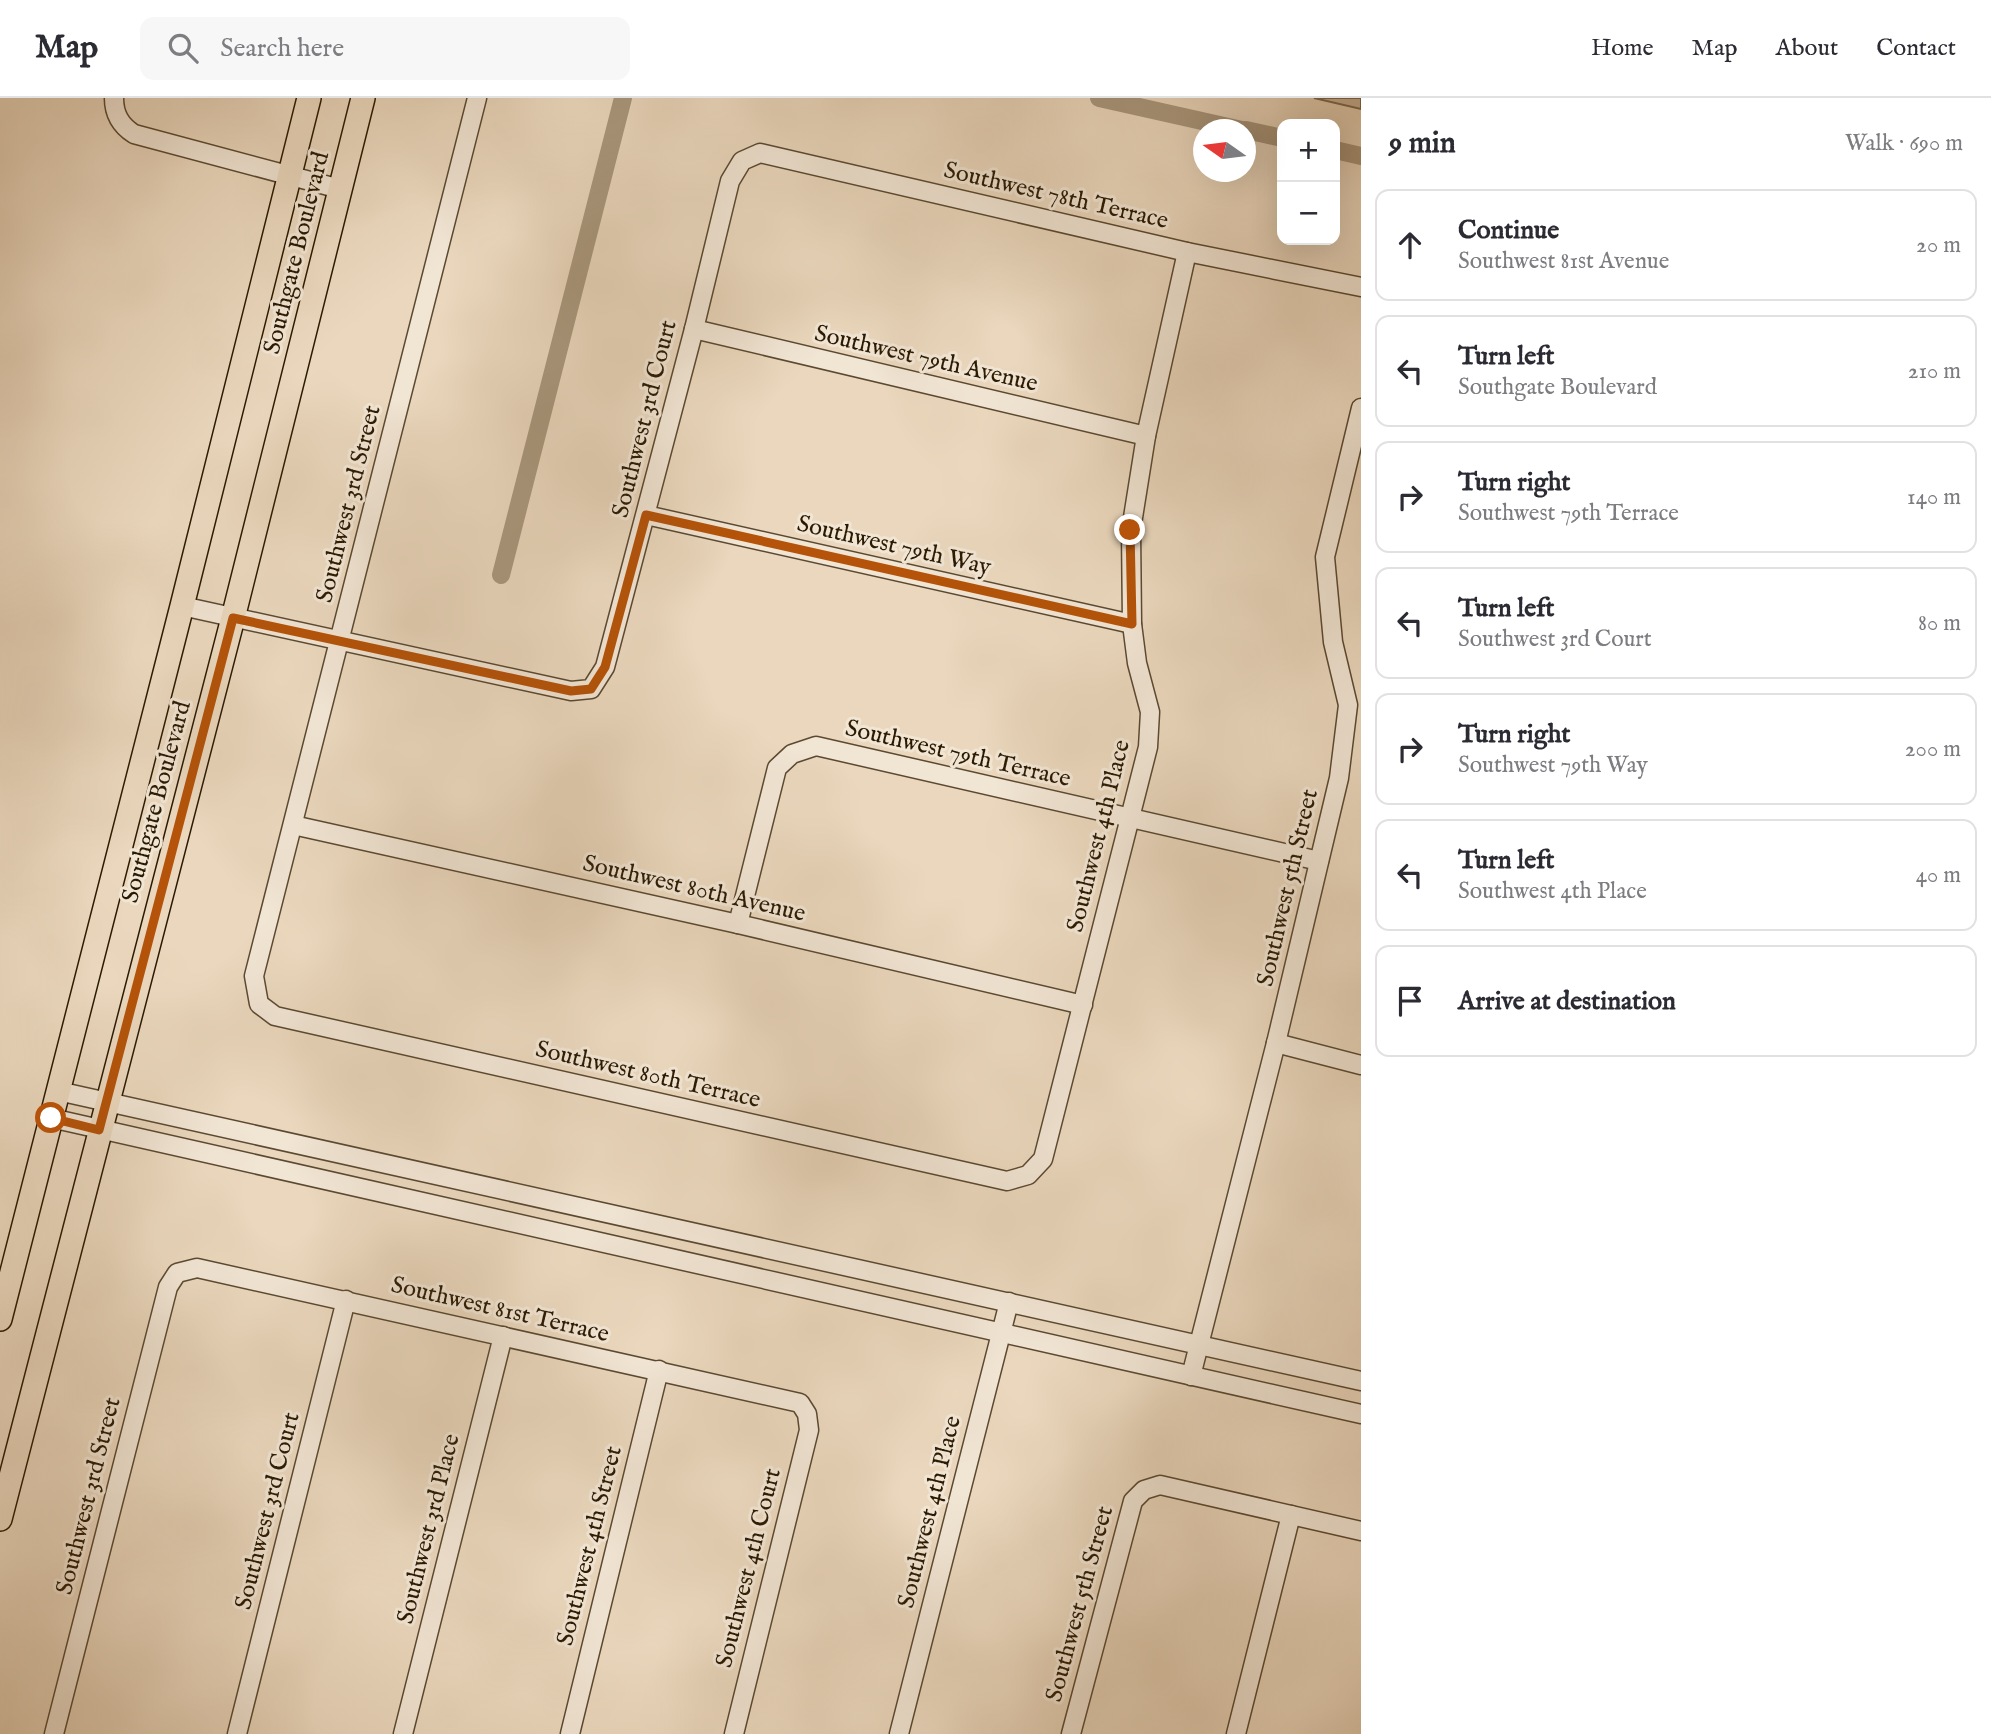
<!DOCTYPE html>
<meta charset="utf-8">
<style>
body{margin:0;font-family:"IM FELL English",serif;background:#f7f7f7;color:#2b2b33}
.controls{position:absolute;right:21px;top:21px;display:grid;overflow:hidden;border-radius:14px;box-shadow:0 7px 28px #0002}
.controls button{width:63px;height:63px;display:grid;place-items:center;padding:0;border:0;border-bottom:2px solid #e1e1e2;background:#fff;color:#2b2b33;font:35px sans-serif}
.compass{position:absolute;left:1193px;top:21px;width:63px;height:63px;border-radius:50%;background:#fff;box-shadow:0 7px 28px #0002;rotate:284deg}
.stop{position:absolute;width:21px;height:21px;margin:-16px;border:5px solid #b45309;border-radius:50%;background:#fff}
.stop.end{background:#b45309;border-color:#fff;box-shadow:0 2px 7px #0008}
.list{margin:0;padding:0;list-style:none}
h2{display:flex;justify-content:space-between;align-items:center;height:91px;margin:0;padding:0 28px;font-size:30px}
h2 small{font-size:23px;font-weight:400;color:#7c7c81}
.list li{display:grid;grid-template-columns:46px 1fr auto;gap:21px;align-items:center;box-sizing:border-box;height:112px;margin:0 14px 14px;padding:0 14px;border:2px solid #e1e1e2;border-radius:14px}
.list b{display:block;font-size:26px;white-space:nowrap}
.list p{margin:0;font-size:23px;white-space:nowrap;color:#7c7c81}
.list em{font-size:23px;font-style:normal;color:#7c7c81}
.icon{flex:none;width:38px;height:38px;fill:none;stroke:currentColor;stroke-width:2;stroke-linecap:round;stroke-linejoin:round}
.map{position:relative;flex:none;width:1361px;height:1636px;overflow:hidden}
header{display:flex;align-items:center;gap:42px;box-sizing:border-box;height:98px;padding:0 35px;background:#fff;border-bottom:2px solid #e1e1e2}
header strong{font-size:33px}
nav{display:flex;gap:38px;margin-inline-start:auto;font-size:24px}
.search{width:490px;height:63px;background:#f7f7f7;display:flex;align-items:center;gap:18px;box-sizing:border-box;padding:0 24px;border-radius:14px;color:#7c7c81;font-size:26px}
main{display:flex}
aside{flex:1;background:#fff}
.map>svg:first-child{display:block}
</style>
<header>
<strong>Map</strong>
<div class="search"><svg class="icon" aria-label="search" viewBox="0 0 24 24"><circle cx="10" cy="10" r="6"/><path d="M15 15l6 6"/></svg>Search here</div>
<nav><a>Home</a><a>Map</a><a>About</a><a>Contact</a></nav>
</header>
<main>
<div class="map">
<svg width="1361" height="1636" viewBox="0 0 1361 1636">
<rect width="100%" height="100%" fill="#ead7bd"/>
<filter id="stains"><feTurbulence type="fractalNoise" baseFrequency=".00286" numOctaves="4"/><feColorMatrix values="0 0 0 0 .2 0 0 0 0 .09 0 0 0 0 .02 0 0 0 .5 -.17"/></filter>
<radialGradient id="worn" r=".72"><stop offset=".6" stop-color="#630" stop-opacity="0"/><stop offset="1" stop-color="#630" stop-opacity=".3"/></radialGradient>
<path fill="#cab79d" stroke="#7a6850" stroke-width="2" d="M1314,0H1361V11Z"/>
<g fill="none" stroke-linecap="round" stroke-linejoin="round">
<g stroke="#a9977d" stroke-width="18">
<path d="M1099,0L1242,32"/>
<path d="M1246,32L1282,40"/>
<path d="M1335,52L1361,58"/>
<path d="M501,477L623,0"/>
</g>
<defs>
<g id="minor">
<path d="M114,0C114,16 120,27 134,36L340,91"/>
<path d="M477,0L254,878L259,906L275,918L1007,1083L1028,1077L1043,1061L1148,649L1150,614L1137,565L1132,526L1131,432L1146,338L1187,154"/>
<path d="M694,231L1146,338"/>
<path d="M646,417L1132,526"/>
<path d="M182,508L571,593L591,591L605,569L694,231L730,83L742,63L760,55L1187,154L1361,189"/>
<path d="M293,727L738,826L1083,907"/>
<path d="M738,826L777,670L792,656L816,648L1319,763"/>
<path d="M1276,945L1361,967"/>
<path d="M58,993L1361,1283"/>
<path d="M51,1020L1361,1316"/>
<path d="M1191,1278L1276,945L1339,680L1348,607L1333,544L1325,459L1361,310"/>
<path d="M54,1636L168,1189L177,1175L197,1170L800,1305L807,1316L809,1332L734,1636"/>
<path d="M237,1636L346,1202"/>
<path d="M403,1636L503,1238"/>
<path d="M570,1636L659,1272"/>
<path d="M899,1636L1009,1204"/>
<path d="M1071,1636L1133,1403L1144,1392L1160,1387L1361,1433"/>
<path d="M1236,1636L1291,1417"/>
</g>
<g id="major">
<path d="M0,1221L182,508L309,0"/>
<path d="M0,1421L233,520L363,0"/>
</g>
</defs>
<use href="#minor" stroke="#5b4931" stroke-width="21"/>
<use href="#major" stroke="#2b1a02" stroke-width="26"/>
<use href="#minor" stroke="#f1e5d4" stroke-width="18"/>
<use href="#major" stroke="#ead7bd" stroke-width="23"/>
</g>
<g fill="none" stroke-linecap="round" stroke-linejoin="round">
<path stroke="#b45309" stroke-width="9" d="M51,1020L99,1032L233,520L571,593L591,591L605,569L646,417L1132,526L1130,432"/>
</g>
<g text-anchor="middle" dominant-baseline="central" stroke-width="6" stroke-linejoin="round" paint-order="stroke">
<g font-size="24" fill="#2b1a02" stroke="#f1e5d4">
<text transform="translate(1056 98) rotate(13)">Southwest 78th Terrace</text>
<text transform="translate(297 155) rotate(-76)">Southgate Boulevard</text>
<text transform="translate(926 261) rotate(13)">Southwest 79th Avenue</text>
<text transform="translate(645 321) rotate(-76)">Southwest 3rd Court</text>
<text transform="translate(349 406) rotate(-76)">Southwest 3rd Street</text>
<text transform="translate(894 448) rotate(13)">Southwest 79th Way</text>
<text transform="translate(958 656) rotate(13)">Southwest 79th Terrace</text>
<text transform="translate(157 704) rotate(-75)">Southgate Boulevard</text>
<text transform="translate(1099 738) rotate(-76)">Southwest 4th Place</text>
<text transform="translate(1288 790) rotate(-77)">Southwest 5th Street</text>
<text transform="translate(694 791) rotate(13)">Southwest 80th Avenue</text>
<text transform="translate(648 977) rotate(13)">Southwest 80th Terrace</text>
<text transform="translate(500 1212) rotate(13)">Southwest 81st Terrace</text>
<text transform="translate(89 1398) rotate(-76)">Southwest 3rd Street</text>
<text transform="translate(268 1413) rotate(-76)">Southwest 3rd Court</text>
<text transform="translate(930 1414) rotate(-76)">Southwest 4th Place</text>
<text transform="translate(429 1431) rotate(-76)">Southwest 3rd Place</text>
<text transform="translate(590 1448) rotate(-76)">Southwest 4th Street</text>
<text transform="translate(749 1470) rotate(-76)">Southwest 4th Court</text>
<text transform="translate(1080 1506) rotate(-75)">Southwest 5th Street</text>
</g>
</g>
<rect width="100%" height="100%" filter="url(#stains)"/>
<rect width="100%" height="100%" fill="url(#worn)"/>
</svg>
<div class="controls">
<button>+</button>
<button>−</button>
</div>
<svg class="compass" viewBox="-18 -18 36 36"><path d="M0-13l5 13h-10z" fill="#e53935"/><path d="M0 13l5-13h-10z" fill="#7c7c81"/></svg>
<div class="stop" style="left:51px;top:1020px"></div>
<div class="stop end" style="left:1130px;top:432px"></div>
</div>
<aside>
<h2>9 min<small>Walk · 690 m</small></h2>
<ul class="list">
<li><svg class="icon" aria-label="ahead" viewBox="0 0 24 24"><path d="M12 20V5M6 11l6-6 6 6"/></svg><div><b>Continue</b><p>Southwest 81st Avenue</p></div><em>20 m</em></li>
<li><svg class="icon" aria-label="left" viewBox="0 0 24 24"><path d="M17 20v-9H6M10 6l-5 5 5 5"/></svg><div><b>Turn left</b><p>Southgate Boulevard</p></div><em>210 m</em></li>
<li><svg class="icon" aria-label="right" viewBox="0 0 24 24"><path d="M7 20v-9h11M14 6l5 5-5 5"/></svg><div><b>Turn right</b><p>Southwest 79th Terrace</p></div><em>140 m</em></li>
<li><svg class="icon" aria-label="left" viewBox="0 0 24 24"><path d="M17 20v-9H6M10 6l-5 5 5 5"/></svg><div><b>Turn left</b><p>Southwest 3rd Court</p></div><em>80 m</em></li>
<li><svg class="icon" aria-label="right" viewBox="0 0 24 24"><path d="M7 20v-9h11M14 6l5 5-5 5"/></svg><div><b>Turn right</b><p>Southwest 79th Way</p></div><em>200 m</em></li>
<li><svg class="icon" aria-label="left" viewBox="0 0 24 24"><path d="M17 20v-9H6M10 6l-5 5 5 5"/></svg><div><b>Turn left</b><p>Southwest 4th Place</p></div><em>40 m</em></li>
<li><svg class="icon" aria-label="arrive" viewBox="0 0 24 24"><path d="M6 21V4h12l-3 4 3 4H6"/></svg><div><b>Arrive at destination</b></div></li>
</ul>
</aside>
</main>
